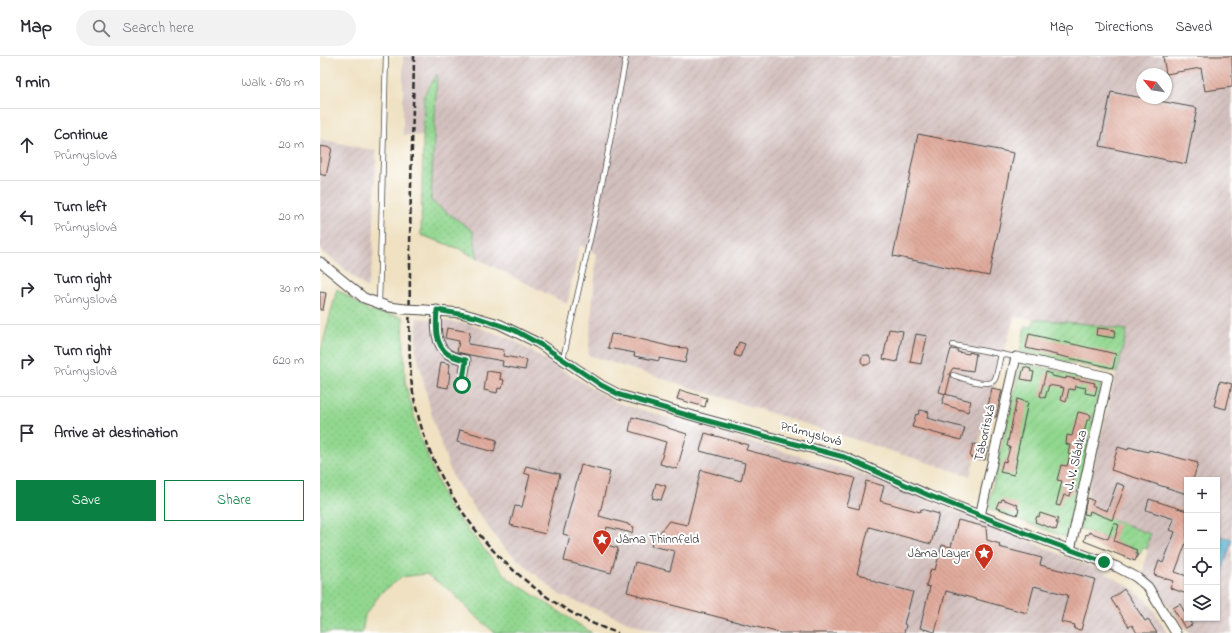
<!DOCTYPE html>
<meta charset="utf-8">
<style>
body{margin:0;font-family:"Indie Flower",sans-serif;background:#f2f2f3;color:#2b2b33}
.controls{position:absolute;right:12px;bottom:12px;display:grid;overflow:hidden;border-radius:0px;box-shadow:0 1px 3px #0004}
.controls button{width:36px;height:36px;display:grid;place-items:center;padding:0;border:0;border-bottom:1px solid #e1e1e2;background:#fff;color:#2b2b33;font:20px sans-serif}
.compass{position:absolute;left:816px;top:12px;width:36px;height:36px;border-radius:50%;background:#fff;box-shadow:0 1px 3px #0004;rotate:300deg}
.stop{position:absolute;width:12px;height:12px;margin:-9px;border:3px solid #0b8043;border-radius:50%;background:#fff}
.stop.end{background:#0b8043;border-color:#fff;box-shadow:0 1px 4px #0008}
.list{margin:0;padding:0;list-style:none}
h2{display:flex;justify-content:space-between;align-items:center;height:52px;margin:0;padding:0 16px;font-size:17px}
h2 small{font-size:13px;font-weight:400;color:#7c7c81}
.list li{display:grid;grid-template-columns:26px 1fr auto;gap:12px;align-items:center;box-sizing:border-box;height:72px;padding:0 16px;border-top:1px solid #e1e1e2}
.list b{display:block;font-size:15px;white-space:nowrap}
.list p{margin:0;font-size:13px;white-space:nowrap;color:#7c7c81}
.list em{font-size:13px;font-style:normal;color:#7c7c81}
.actions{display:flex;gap:8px;padding:12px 16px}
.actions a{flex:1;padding:9px 0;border:1px solid #0b8043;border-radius:0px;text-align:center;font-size:14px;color:#0b8043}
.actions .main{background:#0b8043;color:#fff}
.icon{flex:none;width:22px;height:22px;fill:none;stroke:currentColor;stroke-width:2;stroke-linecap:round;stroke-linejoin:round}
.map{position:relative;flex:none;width:912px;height:577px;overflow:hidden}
header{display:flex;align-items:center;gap:24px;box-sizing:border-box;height:56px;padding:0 20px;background:#fff;border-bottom:1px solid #e1e1e2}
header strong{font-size:19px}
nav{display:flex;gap:22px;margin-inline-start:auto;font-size:14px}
.search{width:280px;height:36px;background:#f2f2f3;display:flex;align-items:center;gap:10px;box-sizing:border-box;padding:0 14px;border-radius:22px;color:#7c7c81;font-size:15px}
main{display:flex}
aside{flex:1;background:#fff}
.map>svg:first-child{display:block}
</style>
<header>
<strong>Map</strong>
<div class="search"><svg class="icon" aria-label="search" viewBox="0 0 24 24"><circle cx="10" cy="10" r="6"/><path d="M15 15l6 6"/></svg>Search here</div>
<nav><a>Map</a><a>Directions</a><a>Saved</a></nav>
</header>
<main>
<aside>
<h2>9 min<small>Walk · 690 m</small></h2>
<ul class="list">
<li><svg class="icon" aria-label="ahead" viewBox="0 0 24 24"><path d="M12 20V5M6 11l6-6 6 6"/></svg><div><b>Continue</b><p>Průmyslová</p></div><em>20 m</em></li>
<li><svg class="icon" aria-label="left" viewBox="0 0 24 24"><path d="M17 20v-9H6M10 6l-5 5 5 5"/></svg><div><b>Turn left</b><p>Průmyslová</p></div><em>20 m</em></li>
<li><svg class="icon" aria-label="right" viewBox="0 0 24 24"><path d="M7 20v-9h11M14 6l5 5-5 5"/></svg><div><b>Turn right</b><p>Průmyslová</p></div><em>30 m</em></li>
<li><svg class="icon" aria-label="right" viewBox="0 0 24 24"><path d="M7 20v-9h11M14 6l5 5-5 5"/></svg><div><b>Turn right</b><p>Průmyslová</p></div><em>620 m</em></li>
<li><svg class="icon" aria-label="arrive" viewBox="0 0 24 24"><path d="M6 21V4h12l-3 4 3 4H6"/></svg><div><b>Arrive at destination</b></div></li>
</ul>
<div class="actions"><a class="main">Save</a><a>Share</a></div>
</aside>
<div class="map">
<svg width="912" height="577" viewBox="0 0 912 577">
<defs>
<pattern id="industrial-furrows" width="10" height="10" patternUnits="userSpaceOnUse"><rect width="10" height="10" fill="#d1bfbd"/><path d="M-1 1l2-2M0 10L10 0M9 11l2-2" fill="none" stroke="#b4a4a3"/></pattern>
<pattern id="grass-dots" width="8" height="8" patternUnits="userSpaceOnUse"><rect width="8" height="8" fill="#92d790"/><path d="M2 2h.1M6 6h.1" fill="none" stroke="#7eb97c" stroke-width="1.8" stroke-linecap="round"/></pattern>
<pattern id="garden-furrows" width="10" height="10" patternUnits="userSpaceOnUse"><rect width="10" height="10" fill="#92d790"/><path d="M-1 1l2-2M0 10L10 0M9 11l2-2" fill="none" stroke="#7eb97c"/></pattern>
<pattern id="building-back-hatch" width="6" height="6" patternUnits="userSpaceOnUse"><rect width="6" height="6" fill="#e0aa9b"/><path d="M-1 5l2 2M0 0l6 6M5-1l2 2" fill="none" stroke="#c09286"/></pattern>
</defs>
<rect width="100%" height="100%" fill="#fff"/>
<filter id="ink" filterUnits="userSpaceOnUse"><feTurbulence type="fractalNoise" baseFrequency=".025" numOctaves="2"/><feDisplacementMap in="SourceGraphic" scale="8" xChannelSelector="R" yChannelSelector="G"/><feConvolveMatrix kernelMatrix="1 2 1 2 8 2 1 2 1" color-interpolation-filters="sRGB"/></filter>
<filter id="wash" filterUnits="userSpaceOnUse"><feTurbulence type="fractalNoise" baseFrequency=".012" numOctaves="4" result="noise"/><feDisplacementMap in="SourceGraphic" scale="16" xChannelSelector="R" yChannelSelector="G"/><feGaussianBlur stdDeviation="0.9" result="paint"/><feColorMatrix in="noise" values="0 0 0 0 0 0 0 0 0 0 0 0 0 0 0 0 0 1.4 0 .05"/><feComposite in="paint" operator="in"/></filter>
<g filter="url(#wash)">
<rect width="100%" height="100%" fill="#efe1c1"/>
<g fill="url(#industrial-furrows)" fill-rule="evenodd">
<path d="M104,0H912V577H869L823,517L830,478L764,453L806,274L694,261L650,420L268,299L277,198L260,189L247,248L158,203L153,175L111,145L117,19L111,26L104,38ZM822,18H846V42H822ZM867,424H897V562H867Z"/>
<path d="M0,83L56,95L53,203L47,232L10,201L0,194Z"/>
<path d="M97,262L149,268L191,283L295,346L554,422L784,516L808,530L828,545L847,577H346L324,572L240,539L182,490L133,422L113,364L96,295Z"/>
</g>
<path fill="#d1bfbd" d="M83,0H104L103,80L83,79Z"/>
<g fill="url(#grass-dots)" stroke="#5e815e">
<path d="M117,18L111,145L153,175L158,203L140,193L101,179L104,39Z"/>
<path d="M17,233L49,255L83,261L85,326L99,379L127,449L189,523L272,577H175L152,557L131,535L106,518L82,521L61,537L45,559L42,577H1L0,547V298Z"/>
</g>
<g fill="url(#garden-furrows)" stroke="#5e815e">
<path d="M714,263L767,268L807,274L797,317L700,295L705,270L712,271Z"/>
<path d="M701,307L777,324L781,328L749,477L745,481L670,453L668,451Z"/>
<path d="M770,455L830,478L827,493L822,492L820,498L816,497L817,494L759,472L763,457L769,459Z"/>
</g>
<path fill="#52add0" stroke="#3e6c7e" d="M897,479L912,483L901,521L897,520Z"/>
<g id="blocks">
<g fill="url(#building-back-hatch)">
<path d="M843,0H912V31L885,35L881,12L846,18Z"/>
<path d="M791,36L877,52L866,108L780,90Z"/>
<path d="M598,78L694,97L669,220L573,200Z"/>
<path d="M0,90L12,92L6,120L0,118Z"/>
<path d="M0,236L6,237L3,254H0Z"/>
<path d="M127,272L150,276L148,288L184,294L183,300L207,304L205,314L182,310L183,305L150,299L137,296L139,285L125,282Z"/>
<path d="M777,272L795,274L794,282L776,279Z"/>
<path d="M569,273L583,275L577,306L563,303Z"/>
<path d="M291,278L308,280L352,291L367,292L368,293L365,307L339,302V305L314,300L315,297L288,292Z"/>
<path d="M596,278L607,280L601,308L590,306Z"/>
<path d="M709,278L796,298L793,312L706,292Z"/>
<path d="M419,286L425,288L420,301L414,299Z"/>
<path d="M631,293L638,294L637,296L649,298V296L656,298L653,315L633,312L629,318L630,322L626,338L619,336Z"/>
<circle cx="546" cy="304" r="5"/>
<path d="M121,306L130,308L128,317H130L128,332L117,330Z"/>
<path d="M704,311L711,313L710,315L714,316L712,325L701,323Z"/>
<path d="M167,315L181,317L180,323L184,324L182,333L178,332L177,337L164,334Z"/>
<path d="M726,316L732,318V320L746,323V321L775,327L774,330H777L775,339L765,337L766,332L755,330L754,334L749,333L746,346L741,344L744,332L729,329L725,342L720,340Z"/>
<path d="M900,325L912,328L906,353L894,350Z"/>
<path d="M672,332L682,334L676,361L666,359Z"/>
<path d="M360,334L387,342L385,351L357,343Z"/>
<path d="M625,338L651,345L648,356L622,348Z"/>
<path d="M697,343L708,346L696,403H697L694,419L680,416L683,405L686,406L690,391L687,390Z"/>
<path d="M600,354L609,356L607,362L645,372L641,384L592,371L596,358L598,359Z"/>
<path d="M758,356L771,359L770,364H767L752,430H755L753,436H751L750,440L744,439L740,450L736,449L742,425L737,424L741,409L747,410L750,399L748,398L750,389L746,388L747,379L752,380Z"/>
<path d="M312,361L348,371V372L367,378L357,413L340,408L346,386L309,375Z"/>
<path d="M140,374L177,384L174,396L137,386Z"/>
<path d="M385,377L428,389L426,394L535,422L527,450L539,453L546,425L564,430L560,445L600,456L601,453L619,458L611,488L549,471L537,518L546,520L555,526L593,536L584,568L586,569L584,577H460L317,540L318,539L307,536L315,506L350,515L355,495L331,490L334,480H337L349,465L367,469L381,414L421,425L425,407L380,395Z"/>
<path d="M653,388L668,391L665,404L650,401Z"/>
<path d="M798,391L808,394L809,391L828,396L829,394L878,407L873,424H867V438L791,414Z"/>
<path d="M261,409L290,416L279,460L308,468V469L314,471L312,477L287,471L283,488L298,492L291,517L244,505L250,480L243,478Z"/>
<path d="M206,410L240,418L225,478L190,469L195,450L202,451L210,419L204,417Z"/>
<path d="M336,427L346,430L341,444L332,442Z"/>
<path d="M797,427L805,430L792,464L770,455L769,459L764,458L767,442L774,445L772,449L787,455Z"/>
<path d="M682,443L698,449L697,452L699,453L697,459L676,452L679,445L681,446Z"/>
<path d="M829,443L867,455V484L855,516L867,520V538L850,532L853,525L834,519L839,505L843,507L855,476L850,474L854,463L826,454Z"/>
<path d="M720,457L738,463L736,467H738L736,474L715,466L717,460L719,461Z"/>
<path d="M638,464L666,471L667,484L680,488L679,491L722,502L720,509L775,523L761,574L754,573L755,569L741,566L748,539L714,530L707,557L626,535L615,576L600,572L610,531L606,530L611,513L615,514L622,489L631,491Z"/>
<path d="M794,467L799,469L794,485L817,494L816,497L818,498L815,505L764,485L766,478L768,479L769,476L788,483Z"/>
<path d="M804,533L825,565L828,563L837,577H817L812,569L809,571L791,543Z"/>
<path d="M860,548L872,569L865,572L853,552Z"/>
</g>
</g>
</g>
<g filter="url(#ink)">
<use href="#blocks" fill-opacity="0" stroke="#484642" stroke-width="1"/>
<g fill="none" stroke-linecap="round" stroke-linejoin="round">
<defs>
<g id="service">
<path d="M59,248L66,0"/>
<path d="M633,289L696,301"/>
<path d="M243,303L278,148L306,1L301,0"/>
<path d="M633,319C642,322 670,333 675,323C678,315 679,306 681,298"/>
</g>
<g id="minor">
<path d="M0,206L44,242L69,251L85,253"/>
<path d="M105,254L141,257L179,268L218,287L281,329L300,339L377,361L524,401L608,439L710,479L797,511L816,521L828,531L856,577"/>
<path d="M117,254C116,269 114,288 128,298C133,301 140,303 146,304L142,329"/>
<path d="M660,460L696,301L788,321L750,494"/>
</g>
</defs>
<use href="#service" stroke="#484642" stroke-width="6"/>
<use href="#minor" stroke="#484642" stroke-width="11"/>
<use href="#service" stroke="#fff" stroke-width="4.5"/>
<use href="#minor" stroke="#fff" stroke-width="9"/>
<path stroke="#2b2b2b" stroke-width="2.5" stroke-dasharray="6 3" stroke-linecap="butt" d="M94,0C93,69 90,139 90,208C90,246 88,284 91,322C99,395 142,471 198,518C228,544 260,565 298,577"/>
<defs>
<path id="minor-bridge" d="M85,253L105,254"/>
</defs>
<use href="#minor-bridge" stroke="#484642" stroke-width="11" stroke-linecap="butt"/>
<use href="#minor-bridge" stroke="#fff" stroke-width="9"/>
</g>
</g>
<g fill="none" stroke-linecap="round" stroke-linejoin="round" filter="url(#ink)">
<path stroke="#0b8043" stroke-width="5" d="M142,329L146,304C140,303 133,301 128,298C114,288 116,269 117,254L156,261L194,274L223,290L281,329L300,339L377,362L524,401L608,439L710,479L784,506"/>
</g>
<defs>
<symbol id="sight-pin" viewBox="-11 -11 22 30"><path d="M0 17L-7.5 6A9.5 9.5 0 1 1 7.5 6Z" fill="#c8321e" stroke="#fff"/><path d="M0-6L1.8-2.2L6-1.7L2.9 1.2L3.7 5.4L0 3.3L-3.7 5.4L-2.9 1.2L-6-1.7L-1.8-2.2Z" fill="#fff"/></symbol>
</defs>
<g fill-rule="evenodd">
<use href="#sight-pin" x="271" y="472" width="22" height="30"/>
<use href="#sight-pin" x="653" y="486" width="22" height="30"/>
</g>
<g text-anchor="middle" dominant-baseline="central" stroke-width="4" stroke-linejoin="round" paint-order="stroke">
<g font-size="13" fill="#2b2b2b" stroke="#fff">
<text transform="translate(665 377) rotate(-77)">Táboritská</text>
<text transform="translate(491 378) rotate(15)">Průmyslová</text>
<text transform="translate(756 404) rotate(-77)">J. V. Sládka</text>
</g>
<g font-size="13" fill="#2b2b2b" stroke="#fff" text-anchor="start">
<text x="296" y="483">Jáma Thinnfeld</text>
<text x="650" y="497" text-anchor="end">Jáma Layer</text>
</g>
</g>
</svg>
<div class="controls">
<button>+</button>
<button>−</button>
<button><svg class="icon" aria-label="locate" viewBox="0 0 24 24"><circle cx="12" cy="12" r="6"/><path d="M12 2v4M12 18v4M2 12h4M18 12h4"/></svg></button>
<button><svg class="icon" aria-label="layers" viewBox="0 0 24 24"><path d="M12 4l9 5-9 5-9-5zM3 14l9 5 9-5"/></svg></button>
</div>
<svg class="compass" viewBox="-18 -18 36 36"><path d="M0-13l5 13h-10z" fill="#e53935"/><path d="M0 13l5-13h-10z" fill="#7c7c81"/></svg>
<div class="stop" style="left:142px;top:329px"></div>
<div class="stop end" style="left:784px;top:506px"></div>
</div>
</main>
